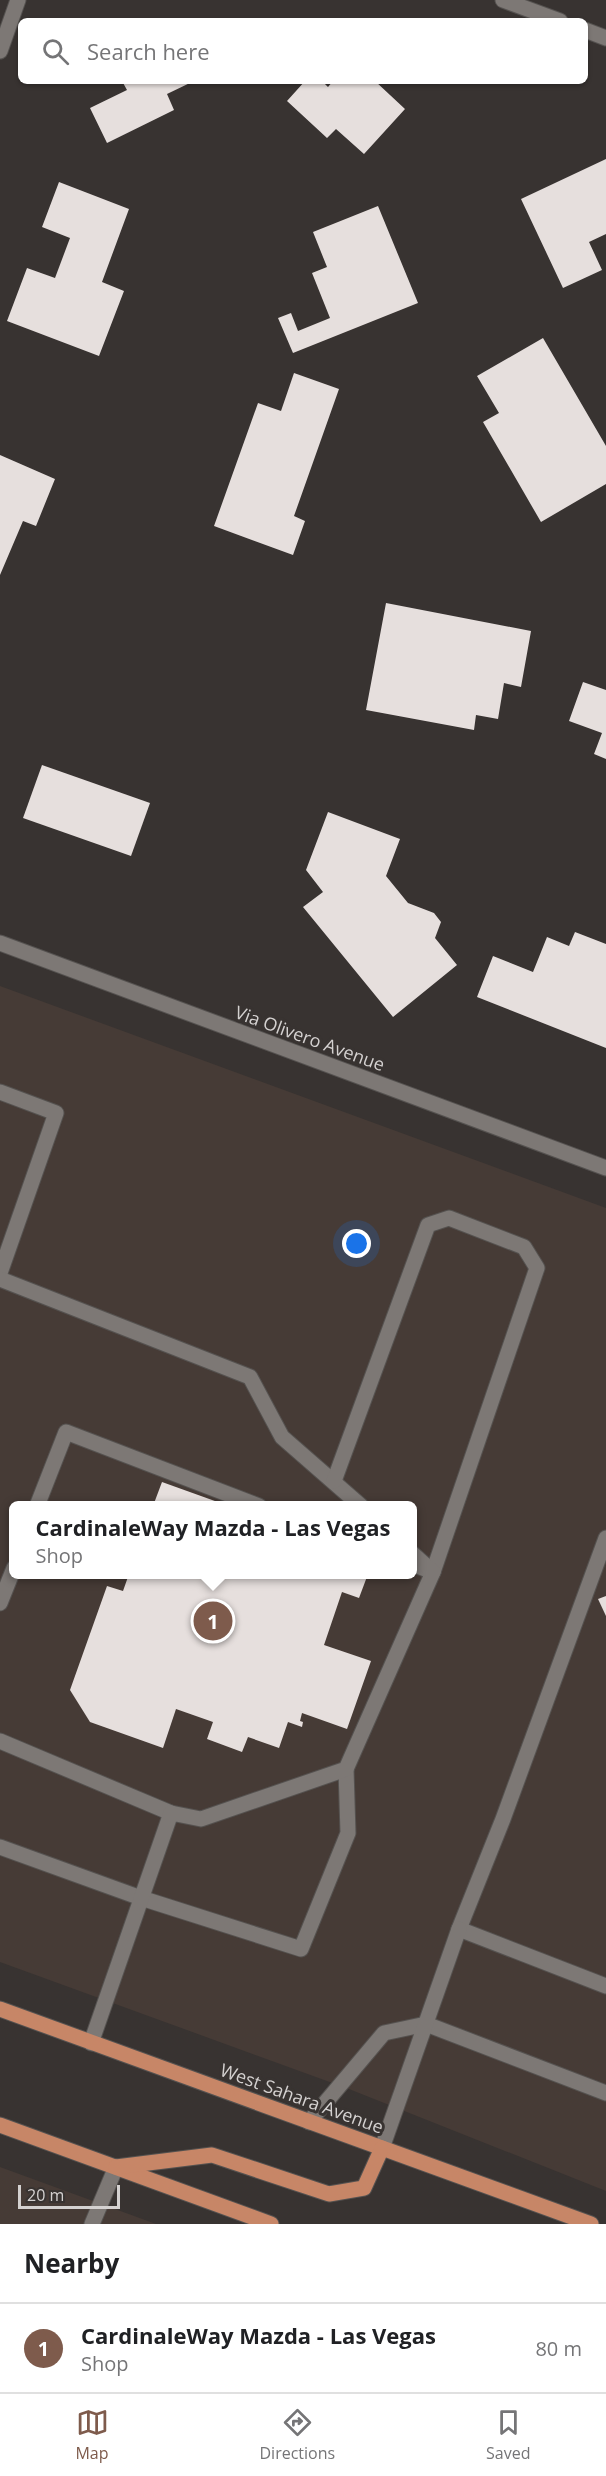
<!DOCTYPE html>
<style>
body{margin:0;font-family:"Open Sans",sans-serif;background:#f6f6f6;color:#202124}
.scale{position:absolute;left:18px;bottom:15px;width:102px;box-sizing:border-box;padding-left:6px;border:3px solid #d4d1d0;border-top:0;font-size:16px;line-height:21px;white-space:nowrap;color:#d4d1d0;-webkit-text-stroke:4px #383331;paint-order:stroke}
.you{position:absolute;left:357px;top:1244px;width:21px;height:21px;margin:-15px;border:4px solid #fff;border-radius:50%;background:#1a73e8;box-shadow:0 0 0 9px #1a73e833}
.badge{display:grid;place-items:center;width:39px;height:39px;border-radius:50%;background:#7e5b4c;color:#fff;font-size:20px;font-weight:700}
.pin{position:absolute;translate:-50% -50%;border:3px solid #fff;box-shadow:0 2px 6px #0006}
.popup{position:absolute;left:9px;top:1501px;width:408px;height:78px;box-sizing:border-box;display:grid;place-content:center;border-radius:9px;background:#fff;filter:drop-shadow(0 2px 4px #0005);font-size:20px;white-space:nowrap;color:#757577}
.popup b{font-size:22px;color:#202124}
.popup::after{content:'';position:absolute;left:50%;top:100%;margin-left:-12px;border:12px solid transparent;border-top-color:#fff}
.list{margin:0;padding:0;list-style:none}
h2{display:flex;justify-content:space-between;align-items:center;height:78px;margin:0;padding:0 24px;font-size:26px}
h2 small{font-size:20px;font-weight:400;color:#757577}
.list li{display:grid;grid-template-columns:39px 1fr auto;gap:18px;align-items:center;box-sizing:border-box;height:90px;padding:0 24px;border-top:2px solid #e0e0e0}
.list b{display:block;font-size:22px;white-space:nowrap}
.list p{margin:0;font-size:20px;white-space:nowrap;color:#757577}
.list em{font-size:20px;font-style:normal;color:#757577}
.icon{flex:none;width:33px;height:33px;fill:none;stroke:currentColor;stroke-width:2;stroke-linecap:round;stroke-linejoin:round}
.map{position:relative;flex:none;width:606px;height:2224px;overflow:hidden}
.search{position:absolute;background:#fff;box-shadow:0 2px 4px #0004;left:18px;right:18px;top:18px;height:66px;display:flex;align-items:center;gap:15px;box-sizing:border-box;padding:0 21px;border-radius:9px;color:#757577;font-size:22px}
.sheet{height:168px;background:#fff}
nav{display:flex;justify-content:space-around;align-items:center;box-sizing:border-box;height:84px;border-top:2px solid #e0e0e0;background:#fff;font-size:16px;color:#757577}
nav a{display:grid;justify-items:center;gap:3px}
nav .on{color:#7e5b4c}
.map>svg:first-child{display:block}
</style>
<div class="map">
<svg width="606" height="2224" viewBox="0 0 606 2224">
<rect width="100%" height="100%" fill="#383331"/>
<g fill="#463b36" fill-rule="evenodd">
<path d="M0,986L606,1208V2191L349,2089L0,1962ZM14,1506H412V1574H14Z"/>
<path d="M0,2167L156,2224H0Z"/>
</g>
<g fill="#e6dfdd">
<path d="M122,81H194L167,94L174,110L107,143L90,108L127,90Z"/>
<path d="M305,81H322L328,87L333,81H375L405,109L364,154L336,129L327,138L287,101Z"/>
<path d="M606,159V234L589,242L602,270L563,288L521,199Z"/>
<path d="M59,182L129,209L102,282L124,291L99,356L7,321L27,268L55,278L70,238L42,227Z"/>
<path d="M378,206L418,303L293,353L278,318L291,313L298,331L330,318L312,273L327,267L313,232Z"/>
<path d="M543,338L606,446V484L541,522L483,422L499,413L477,376Z"/>
<path d="M294,373L339,389L294,516L305,521L293,555L214,526L258,403L281,411Z"/>
<path d="M0,455L55,479L36,526L23,521L0,575Z"/>
<path d="M386,603L531,631L521,687L504,683L498,719L476,715L474,730L366,710Z"/>
<path d="M583,682L606,690V759L594,754L602,733L569,721Z"/>
<path d="M42,765L150,803L131,856L23,818Z"/>
<path d="M328,812L400,839L386,876L408,903L434,913L441,922L435,938L457,965L393,1017L303,907L323,892L306,870Z"/>
<path d="M575,932L606,944V1048L477,997L493,956L533,972L547,937L569,946Z"/>
<path d="M162,1482L226,1505V1506H153Z"/>
<path d="M129,1574H368L359,1598L342,1592L324,1645L371,1661L347,1729L302,1713L300,1721L303,1722L302,1727L288,1722L279,1748L248,1737L242,1752L207,1739L213,1722L176,1709L163,1748L90,1722L70,1690L107,1586L123,1591Z"/>
<path d="M606,1596V1616L598,1599Z"/>
</g>
<g fill="none" stroke-linecap="round" stroke-linejoin="round">
<defs>
<g id="service">
<path d="M0,1092L56,1113L0,1273"/>
<path d="M0,1279L250,1377L282,1437L361,1506"/>
<path d="M334,1481L428,1225L449,1218L524,1247L537,1268L433,1572L412,1564"/>
<path d="M37,1506L66,1432L259,1506"/>
<path d="M606,1538L503,1819L459,1929L606,1986"/>
<path d="M0,1603L14,1568"/>
<path d="M0,1741L171,1813"/>
<path d="M0,1847L141,1898L301,1949L348,1833L346,1769"/>
<path d="M91,2043L171,1813L201,1819L346,1769L433,1572L412,1553"/>
<path d="M309,2122L384,2033L426,2024L606,2093"/>
<path d="M382,2148L459,1929"/>
<path d="M92,2224L116,2167"/>
</g>
<g id="minor">
<path d="M503,0L560,21"/>
<path d="M585,30L606,38"/>
<path d="M0,51L18,0"/>
<path d="M0,943L606,1168"/>
</g>
<g id="primary">
<path d="M0,2009L591,2224"/>
<path d="M0,2125L271,2224"/>
<path d="M116,2167L212,2155L329,2194L364,2188L382,2148"/>
</g>
</defs>
<use href="#service" stroke="#555250" stroke-width="17"/>
<use href="#minor" stroke="#555250" stroke-width="17"/>
<use href="#primary" stroke="#555250" stroke-width="17"/>
<use href="#service" stroke="#7d7875" stroke-width="15"/>
<use href="#minor" stroke="#7d7875" stroke-width="15"/>
<use href="#primary" stroke="#c78667" stroke-width="15"/>
</g>
<g text-anchor="middle" dominant-baseline="central" stroke-width="6" stroke-linejoin="round" paint-order="stroke">
<g font-size="18" fill="#d4d1d0" stroke="#383331">
<text transform="translate(310 1038) rotate(20)">Via Olivero Avenue</text>
<text transform="translate(302 2098) rotate(20)">West Sahara Avenue</text>
</g>
</g>
</svg>
<div class="scale">20 m</div>
<div class="you"></div>
<div class="pin badge" style="left:213px;top:1621px">1</div>
<div class="popup"><b>CardinaleWay Mazda - Las Vegas</b>Shop</div>
<div class="search"><svg class="icon" aria-label="search" viewBox="0 0 24 24"><circle cx="10" cy="10" r="6"/><path d="M15 15l6 6"/></svg>Search here</div>
</div>
<section class="sheet">
<h2>Nearby<small></small></h2>
<ul class="list">
<li><span class="badge">1</span><div><b>CardinaleWay Mazda - Las Vegas</b><p>Shop</p></div><em>80 m</em></li>
</ul>
</section>
<nav>
<a class="on"><svg class="icon" aria-label="map" viewBox="0 0 24 24"><path d="M3 6l6-2 6 2 6-2v14l-6 2-6-2-6 2zM9 4v14M15 6v14"/></svg>Map</a>
<a><svg class="icon" aria-label="directions" viewBox="0 0 24 24"><path d="M12 3l9 9-9 9-9-9zM9 14v-3h6M13 9l2 2-2 2"/></svg>Directions</a>
<a><svg class="icon" aria-label="saved" viewBox="0 0 24 24"><path d="M7 4h10v16l-5-4-5 4z"/></svg>Saved</a>
</nav>
